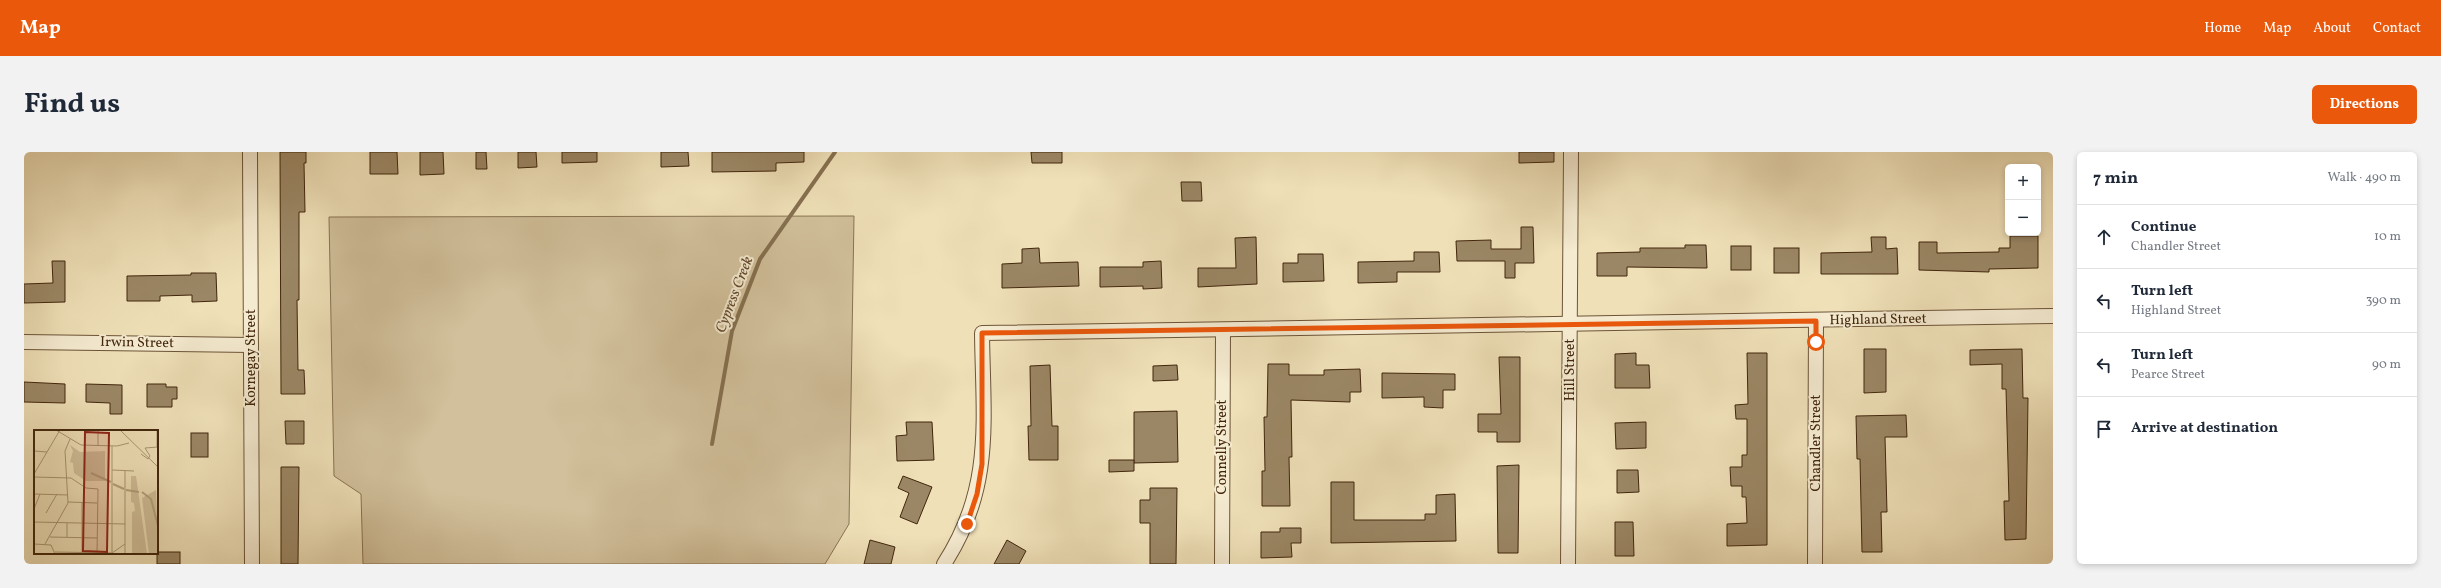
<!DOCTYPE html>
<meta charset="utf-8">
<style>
body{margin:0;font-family:Vollkorn,serif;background:#f2f2f3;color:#1f2937}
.controls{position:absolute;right:12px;top:12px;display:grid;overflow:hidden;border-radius:6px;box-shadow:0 2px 6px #0003}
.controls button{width:36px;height:36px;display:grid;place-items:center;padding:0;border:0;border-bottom:1px solid #e0e1e3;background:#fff;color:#1f2937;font:20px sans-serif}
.stop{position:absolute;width:12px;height:12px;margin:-9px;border:3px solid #ea580c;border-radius:50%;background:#fff}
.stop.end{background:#ea580c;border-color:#fff;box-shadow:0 1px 4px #0008}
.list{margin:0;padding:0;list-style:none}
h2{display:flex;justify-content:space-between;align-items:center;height:52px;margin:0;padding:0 16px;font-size:17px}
h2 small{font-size:13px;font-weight:400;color:#747a83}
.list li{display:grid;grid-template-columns:26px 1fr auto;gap:12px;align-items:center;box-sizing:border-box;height:64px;padding:0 16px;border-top:1px solid #e0e1e3}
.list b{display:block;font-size:15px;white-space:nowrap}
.list p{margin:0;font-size:13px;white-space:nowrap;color:#747a83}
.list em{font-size:13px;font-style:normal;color:#747a83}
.icon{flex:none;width:22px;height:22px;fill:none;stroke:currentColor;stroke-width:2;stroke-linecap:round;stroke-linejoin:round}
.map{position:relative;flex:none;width:2029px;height:412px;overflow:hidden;border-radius:6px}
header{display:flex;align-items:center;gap:24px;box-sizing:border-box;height:56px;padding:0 20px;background:#ea580c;color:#fff}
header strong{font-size:19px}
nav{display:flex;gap:22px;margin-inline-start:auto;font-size:14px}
.intro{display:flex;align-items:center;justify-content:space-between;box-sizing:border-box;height:96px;padding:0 24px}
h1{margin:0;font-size:28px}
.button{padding:10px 18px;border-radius:6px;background:#ea580c;color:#fff;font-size:14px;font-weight:700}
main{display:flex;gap:24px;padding:0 24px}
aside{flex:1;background:#fff;border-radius:6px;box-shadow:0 2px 6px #0003}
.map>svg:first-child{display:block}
</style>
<header>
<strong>Map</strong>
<nav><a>Home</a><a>Map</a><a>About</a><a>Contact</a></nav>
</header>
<div class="intro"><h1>Find us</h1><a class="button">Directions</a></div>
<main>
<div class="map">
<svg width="2029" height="412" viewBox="0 0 2029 412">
<rect width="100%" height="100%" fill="#efe0b8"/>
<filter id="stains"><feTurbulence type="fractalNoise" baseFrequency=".005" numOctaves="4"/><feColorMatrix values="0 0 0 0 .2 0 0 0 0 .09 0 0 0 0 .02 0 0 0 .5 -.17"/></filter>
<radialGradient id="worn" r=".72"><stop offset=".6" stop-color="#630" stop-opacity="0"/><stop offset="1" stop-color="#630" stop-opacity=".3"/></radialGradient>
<path fill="#d1c09b" stroke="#897354" d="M830,64L825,372L801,412H339L337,342L310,324L305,65Z"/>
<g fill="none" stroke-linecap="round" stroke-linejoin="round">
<path stroke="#867050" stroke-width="4" d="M688,292L708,179L736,107L811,0"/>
</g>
<g fill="#9b8765" stroke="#41260c">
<path d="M256,0H282V11H280L281,60H275V148H273L274,218H280L281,242H257Z"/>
<path d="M346,0H373L374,22H346Z"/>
<path d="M396,0H419L420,22L396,23Z"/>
<path d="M452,0H462L463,17H452Z"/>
<path d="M494,0H512L513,15L494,16Z"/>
<path d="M538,0H573V10L538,11Z"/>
<path d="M637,0H664L665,14L637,15Z"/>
<path d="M688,0H780V10L752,11V19L688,20Z"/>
<path d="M1007,0H1038V11H1008Z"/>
<path d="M1495,0H1530V10L1495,11Z"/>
<path d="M1157,30H1177L1178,49H1158Z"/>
<path d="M1497,75H1509L1510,111H1491V126H1481V109H1433L1432,89L1467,88V97H1497Z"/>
<path d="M1986,84H2014V116L1965,117V120L1895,118V90H1913V101L1975,100V96H1986Z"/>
<path d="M1232,85L1233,132L1174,135V116H1212L1211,86Z"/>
<path d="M1847,85H1862V97L1873,96L1874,122H1797V101L1848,100Z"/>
<path d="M1661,93H1682L1683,116L1603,115V124H1573V101L1616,100V96H1661Z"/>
<rect x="1707" y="94" width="20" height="24"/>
<path d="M1015,96L1016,111L1054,110L1055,134L978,136V112L998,111V97Z"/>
<rect x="1750" y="96" width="25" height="25"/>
<path d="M1390,100H1415L1416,120H1373V130L1334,131V110L1390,109Z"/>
<path d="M1274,102H1299L1300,129L1259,130V111H1274Z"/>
<path d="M28,109H41V150L0,151V132L29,131Z"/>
<path d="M1137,109L1138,136L1119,137V134L1076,135V115H1119V110Z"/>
<path d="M167,121H192L193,149L168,150V143L136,144V149H103V124L167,123Z"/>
<path d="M1840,197H1862V240L1840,241Z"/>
<path d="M1998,197L1999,246H2004L2002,387L1981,388L1980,349H1985L1982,237H1978V212L1946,213V198Z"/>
<path d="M1612,201V213H1625L1626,236H1591V202Z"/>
<path d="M1723,201H1743V393L1703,394V372L1723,371L1722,345H1718V334H1707L1706,315H1718V303H1723V267H1712L1711,253L1724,252Z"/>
<path d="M1475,205H1496V290H1473V280H1454V262H1477Z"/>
<path d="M1244,212H1265V223H1300V218L1336,217L1337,240H1326V250L1267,248L1268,305H1265L1266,354H1238V319H1241L1240,265H1243Z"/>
<path d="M1026,213L1028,274H1034V308H1005L1004,274H1007L1006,214Z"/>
<path d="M1153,213L1154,228L1129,229V214Z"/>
<path d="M1358,221L1431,222V238H1419V256L1400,255V245L1358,246Z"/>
<path d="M0,230L41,232V251L0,250Z"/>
<path d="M62,232L98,233V262H86V251L62,250Z"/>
<path d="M123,232H142V235H153V247H148V255H123Z"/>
<path d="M1153,259L1154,310L1110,311V260Z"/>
<path d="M1882,263L1883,285H1861L1863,360H1857L1858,400H1838L1836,307H1833L1832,264Z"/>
<path d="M261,269H280V292H262Z"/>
<path d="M882,270H908L910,308L873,309L872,284L883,283Z"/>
<path d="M1622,270V296L1592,297L1591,271Z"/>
<rect x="167" y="281" width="17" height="24"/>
<path d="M1085,308H1110V319L1085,320Z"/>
<path d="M1495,313L1494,401H1474L1473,314Z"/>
<path d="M257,315H275L274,412H257Z"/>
<path d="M1593,318H1614L1615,340L1593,341Z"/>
<path d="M879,324L908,335L893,372L876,365L885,341L874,336Z"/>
<path d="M1307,330H1330V368H1401V362H1412V343L1431,342L1432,389L1307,391Z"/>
<path d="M1126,336H1153L1152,412H1126V371H1116V348H1126Z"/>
<path d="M1591,370H1609L1610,404H1591Z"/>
<path d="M1256,376H1277V391H1267L1268,405L1237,406V380H1256Z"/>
<path d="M846,388L871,395L867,412H840Z"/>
<path d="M983,388L1002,399L995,412H970Z"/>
<rect x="133" y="400" width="23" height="12"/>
</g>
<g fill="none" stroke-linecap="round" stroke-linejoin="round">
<defs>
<g id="minor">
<path d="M226,0L228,412"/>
<path d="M0,190L227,193"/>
<path d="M920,412C970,335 959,268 958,181L2029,164"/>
<path d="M1198,412L1199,178"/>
<path d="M1544,412L1547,0"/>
<path d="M1791,412L1792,169"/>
</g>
</defs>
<use href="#minor" stroke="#6c5437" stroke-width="16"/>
<use href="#minor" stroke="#f5ebd1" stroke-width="14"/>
</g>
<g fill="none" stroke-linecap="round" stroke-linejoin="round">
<path stroke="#ea580c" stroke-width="5" d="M943,372L953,342L958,312V181L1792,169V190"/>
</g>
<g text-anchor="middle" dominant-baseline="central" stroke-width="4" stroke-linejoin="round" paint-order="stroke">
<g font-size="14" fill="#41260c" stroke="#f5ebd1">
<text transform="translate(1854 168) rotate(-1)">Highland Street</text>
<text transform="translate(113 191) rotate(1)">Irwin Street</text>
<text transform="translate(227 206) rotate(-90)">Kornegay Street</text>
<text transform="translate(1546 218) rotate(-90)">Hill Street</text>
<text transform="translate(1792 291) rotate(-90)">Chandler Street</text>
<text transform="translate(1198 295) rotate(-90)">Connelly Street</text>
</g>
<g font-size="15" font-style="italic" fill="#644b2e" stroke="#f5ebd1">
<text transform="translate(711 143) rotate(-69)">Cypress Creek</text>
</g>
</g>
<g transform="translate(10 278)">
<rect width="124" height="124" fill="#efe0b8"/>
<path d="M36,15L46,22L71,21V51H52L40,43L39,33L36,32L39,21ZM97,46H102L113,124H98V82L101,81L100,73L97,72ZM122,60L124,124H115L108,68Z" fill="#d1c09b"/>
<path fill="none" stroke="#b4a17e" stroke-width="2" d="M57,43L77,52M79,54L90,59M92,60L105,62M108,62L117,69L124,96"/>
<path fill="none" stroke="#a99673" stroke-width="1" d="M22,0L47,15L83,16L95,13M86,0L124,37M123,0V17M64,16V0M0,21L13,22M107,24L114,29L116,26L111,18L124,17M78,40L100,41M91,41V124M0,44L26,0M0,47L37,48L52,58L64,59L63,124M0,64L34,65M34,72L63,73M0,79L6,64M12,83L23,64M0,92L91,94M33,93V107M16,107L63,108M0,114L17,115L21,124M11,114L34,73L31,21L36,9M21,122L78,123L91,114M48,123V72M78,124V16"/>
<path fill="#8f2418" fill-opacity="0.15" stroke="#8f2418" stroke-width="2" d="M51,2L75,3L73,122L49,121Z"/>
<rect width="124" height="124" fill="none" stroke="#41260c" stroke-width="2"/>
</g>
<rect width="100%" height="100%" filter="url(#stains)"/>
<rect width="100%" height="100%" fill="url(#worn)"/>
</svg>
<div class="controls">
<button>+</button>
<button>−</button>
</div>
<div class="stop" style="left:1792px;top:190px"></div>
<div class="stop end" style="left:943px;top:372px"></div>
</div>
<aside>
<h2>7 min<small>Walk · 490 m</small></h2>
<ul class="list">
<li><svg class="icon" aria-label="ahead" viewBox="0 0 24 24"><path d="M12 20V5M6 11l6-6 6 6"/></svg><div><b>Continue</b><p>Chandler Street</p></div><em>10 m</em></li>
<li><svg class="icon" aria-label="left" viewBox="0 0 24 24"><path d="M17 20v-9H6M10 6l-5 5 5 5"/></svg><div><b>Turn left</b><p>Highland Street</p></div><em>390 m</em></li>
<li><svg class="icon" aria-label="left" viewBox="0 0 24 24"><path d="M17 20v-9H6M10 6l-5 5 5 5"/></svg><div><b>Turn left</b><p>Pearce Street</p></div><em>90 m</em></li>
<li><svg class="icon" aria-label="arrive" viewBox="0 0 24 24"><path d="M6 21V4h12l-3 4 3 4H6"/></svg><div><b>Arrive at destination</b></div></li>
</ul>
</aside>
</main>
